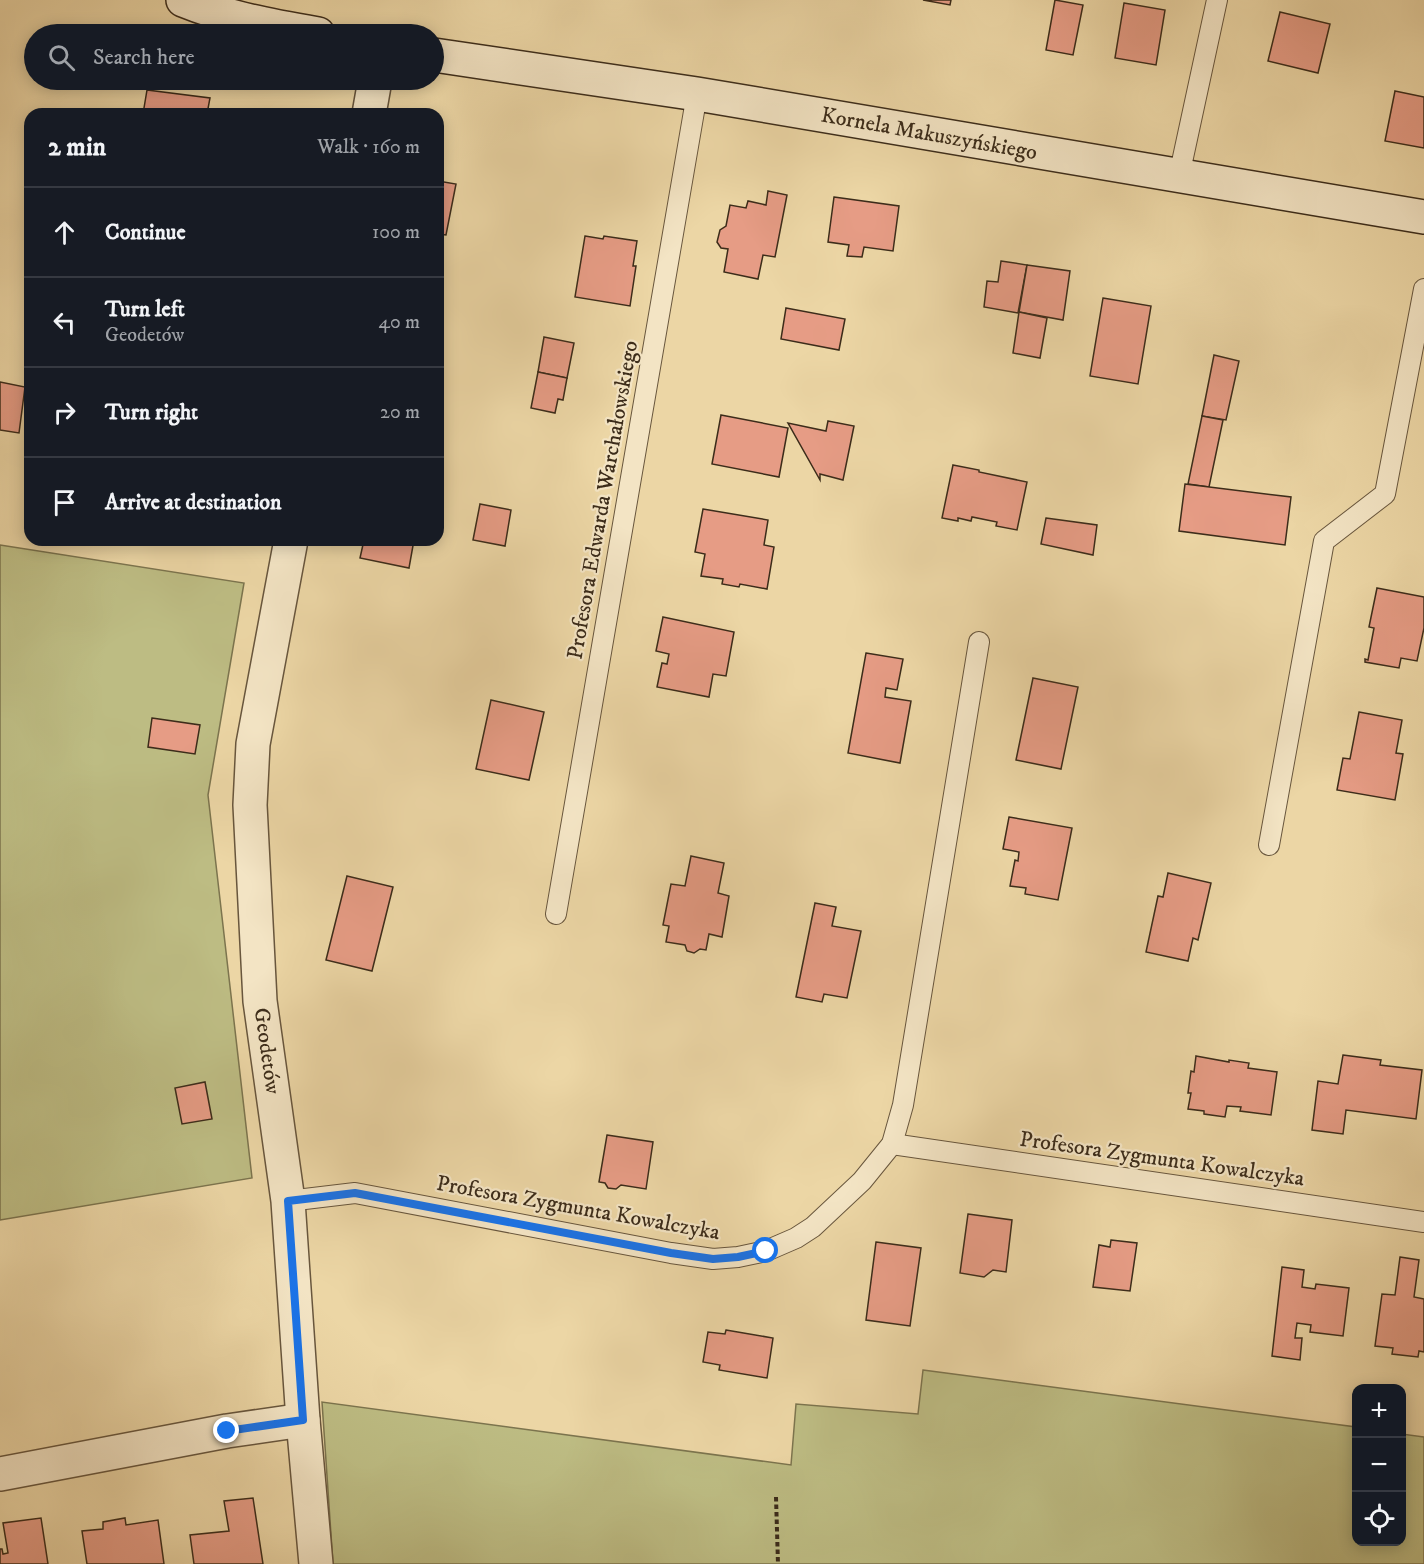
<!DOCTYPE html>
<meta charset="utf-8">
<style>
body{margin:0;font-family:"IM FELL DW Pica",serif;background:#20242c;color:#f1f3f6}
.controls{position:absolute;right:18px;bottom:18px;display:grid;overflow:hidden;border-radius:12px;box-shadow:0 3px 15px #0003}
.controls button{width:54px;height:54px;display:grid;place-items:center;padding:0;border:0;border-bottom:2px solid #363941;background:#171b24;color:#f1f3f6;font:30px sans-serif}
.stop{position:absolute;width:18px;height:18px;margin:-14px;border:4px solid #1a73e8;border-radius:50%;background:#fff}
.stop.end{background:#1a73e8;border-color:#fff;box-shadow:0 2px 6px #0008}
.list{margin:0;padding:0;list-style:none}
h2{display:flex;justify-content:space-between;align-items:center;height:78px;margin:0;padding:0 24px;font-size:26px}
h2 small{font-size:20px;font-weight:400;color:#9ea1a6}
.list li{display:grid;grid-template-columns:39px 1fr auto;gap:18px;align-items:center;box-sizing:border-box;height:90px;padding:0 24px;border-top:2px solid #363941}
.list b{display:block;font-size:22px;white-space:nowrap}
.list p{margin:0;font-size:20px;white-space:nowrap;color:#9ea1a6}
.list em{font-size:20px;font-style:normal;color:#9ea1a6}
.icon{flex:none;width:33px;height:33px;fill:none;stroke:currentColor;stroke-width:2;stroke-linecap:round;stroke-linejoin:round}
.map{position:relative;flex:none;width:1424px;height:1564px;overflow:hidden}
.search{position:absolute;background:#171b24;box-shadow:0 3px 15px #0003;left:24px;top:24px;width:420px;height:66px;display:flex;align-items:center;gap:15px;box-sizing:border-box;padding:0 21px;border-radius:33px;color:#9ea1a6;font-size:22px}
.panel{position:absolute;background:#171b24;box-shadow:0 3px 15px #0003;left:24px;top:108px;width:420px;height:438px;border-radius:18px}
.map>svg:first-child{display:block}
</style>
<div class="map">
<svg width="1424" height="1564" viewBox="0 0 1424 1564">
<rect width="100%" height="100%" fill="#ecd6a5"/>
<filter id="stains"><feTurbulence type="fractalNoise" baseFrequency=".00333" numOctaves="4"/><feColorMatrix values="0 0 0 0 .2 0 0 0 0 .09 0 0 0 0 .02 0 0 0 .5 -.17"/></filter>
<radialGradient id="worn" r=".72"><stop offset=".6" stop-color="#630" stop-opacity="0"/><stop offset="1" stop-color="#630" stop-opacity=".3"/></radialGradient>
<g fill="#bdbc83" stroke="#7c744e" stroke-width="1.5">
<path d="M0,545L244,583L208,795L252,1178L0,1220Z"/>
<path d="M923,1370L1356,1427V1542H1402V1434L1424,1437V1564H333L322,1402L791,1465L796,1404L918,1414Z"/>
</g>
<g fill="#e69c85" stroke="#3c2c1a" stroke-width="1.5">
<path d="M923,0H951L950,5Z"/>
<path d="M1055,0L1083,5L1073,55L1046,50Z"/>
<path d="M1124,3L1165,10L1156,65L1115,58Z"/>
<path d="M1280,12L1330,24L1318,73L1268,61Z"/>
<path d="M147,90L210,98L207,114H143Z"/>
<path d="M1395,91L1424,97V148L1385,141Z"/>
<path d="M438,181L456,184L446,235L438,234Z"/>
<path d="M768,191L787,195L775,257L763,255L758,279L724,272L728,249L721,248L717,242L720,230L726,226L730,205L746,208L748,201L766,205Z"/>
<path d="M834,197L899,206L893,251L864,247L862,257L847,256L849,245L828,242Z"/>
<path d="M585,236L603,239L604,236L637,241L633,266H636L630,306L575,297Z"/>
<path d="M1001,261L1027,265L1018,313L984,307L987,281L998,282Z"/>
<path d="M1027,265L1070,271L1063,320L1019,312Z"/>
<path d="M1103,298L1151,306L1138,384L1090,376Z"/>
<path d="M786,308L845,319L839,350L781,339Z"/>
<path d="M1019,312L1047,318L1040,358L1013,353Z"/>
<path d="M544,337L574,343L567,378L538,372Z"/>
<path d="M1214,355L1239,361L1226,420L1202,416Z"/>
<path d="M538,372L567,378L563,400L558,399L555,413L531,408Z"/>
<path d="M0,382L25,387L19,433L0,430Z"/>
<path d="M721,415L788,428L779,477L712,464Z"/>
<path d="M1202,416L1223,420L1209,487L1188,484Z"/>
<path d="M828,421L854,426L843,480L820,474V480L788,423L826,431Z"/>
<path d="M953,465L979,470V472L1027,482L1017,530L996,526L997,522L972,517L971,521L958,518V521L942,518Z"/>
<path d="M1185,484L1291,497L1285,545L1179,531Z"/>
<path d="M480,504L511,510L505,546L473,540Z"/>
<path d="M703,509L768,520L764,545L774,547L767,589L740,584L739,587L722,584L723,579L701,576L705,554L695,552Z"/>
<path d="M1046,518L1097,525L1093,555L1041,544Z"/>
<path d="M364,540H414L409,568L360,558Z"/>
<path d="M1377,588L1424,597V628L1417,661L1401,658L1399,668L1365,662V659L1368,660L1374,628L1369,627Z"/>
<path d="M663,617L734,632L726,676L713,674L709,697L657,687L662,663L667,664L669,654L656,651Z"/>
<path d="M866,653L903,659L897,690L886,688L885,697L911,701L900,763L848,753Z"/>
<path d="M1033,678L1078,687L1061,769L1016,760Z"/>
<path d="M491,700L544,712L529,780L476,769Z"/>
<path d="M1359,712L1402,720L1396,753L1403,754L1395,800L1337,790L1343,758L1350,759Z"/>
<path d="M152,718L200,725L195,754L148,747Z"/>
<path d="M1009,817L1072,828L1058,900L1025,894L1026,888L1010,886L1015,860L1018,861L1019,852L1003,849Z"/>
<path d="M691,856L724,863L718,893L729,896L722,937L709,934L706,950L700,949L694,953L687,951L685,945L666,942L669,926L663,925L671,884L685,886Z"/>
<path d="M1168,873L1211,883L1198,940L1193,938L1188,961L1146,952L1158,896L1163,897Z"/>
<path d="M347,876L393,887L372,971L326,960Z"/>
<path d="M815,903L836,907L832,926L861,931L847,998L824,994L822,1002L796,997Z"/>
<path d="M1343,1055L1381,1060L1380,1065L1422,1070L1416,1119L1346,1110L1343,1134L1312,1130L1318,1081L1338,1084Z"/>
<path d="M1196,1056L1229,1062V1060L1249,1063L1248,1068L1277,1072L1271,1115L1240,1111L1241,1107L1227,1106L1225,1117L1204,1114V1111L1188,1109L1191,1093H1188L1191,1071L1194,1072Z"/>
<path d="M205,1082L212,1119L182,1124L175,1088Z"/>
<path d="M607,1135L653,1142L646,1189L621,1185L616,1189L608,1188L605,1183L599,1182Z"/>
<path d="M968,1214L1012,1220L1006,1272L993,1270L984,1277L960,1273Z"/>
<path d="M1111,1240L1137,1243L1130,1291L1093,1287L1099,1245L1110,1247Z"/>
<path d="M876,1242L921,1248L910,1326L866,1320Z"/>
<path d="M1400,1257L1419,1260L1414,1297L1424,1299V1352L1419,1351L1418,1357L1392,1354L1393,1348L1375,1346L1382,1294L1395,1295Z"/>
<path d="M1282,1267L1304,1270L1302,1287L1315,1289L1316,1284L1349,1288L1343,1336L1310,1332L1311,1325L1297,1323L1295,1338H1302L1300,1360L1272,1356Z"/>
<path d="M726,1330L773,1338L767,1378L719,1370L720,1365L703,1362L708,1332L725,1334Z"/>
<path d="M253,1498L263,1564H194L190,1535L229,1531L224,1501Z"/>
<path d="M41,1518L48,1564H0V1549H2L3,1554L8,1553L3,1523Z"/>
<path d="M125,1518L126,1525L158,1520L164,1564H87L82,1531L103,1529V1522Z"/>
</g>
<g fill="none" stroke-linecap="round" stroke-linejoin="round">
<defs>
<g id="lane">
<path d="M1179,176L1217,0"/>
<path d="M1269,845L1324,541L1385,494L1424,289"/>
<path d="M556,914L697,94"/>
<path d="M892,1144L1424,1222"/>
<path d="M288,1201L355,1193L671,1253L713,1259L738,1257L766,1251L796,1238L813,1227L862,1181L892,1144L903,1105L979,642"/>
</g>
<g id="street">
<path d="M369,114L375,80"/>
<path d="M291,540L253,744L250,805L260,1001L288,1201L303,1420L316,1564"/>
<path d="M0,1474L227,1431L303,1420"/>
</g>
<g id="secondary">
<path d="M183,0C227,18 272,26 318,34"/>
<path d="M434,55L697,94L1424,217"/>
</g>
</defs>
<use href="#lane" stroke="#68563d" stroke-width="22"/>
<use href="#street" stroke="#68563d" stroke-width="36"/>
<use href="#secondary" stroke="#3c2c1a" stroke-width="36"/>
<path stroke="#3c2c1a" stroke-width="4" stroke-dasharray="4.5 3" stroke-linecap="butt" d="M776,1497L778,1564"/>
<use href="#lane" stroke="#f3e4c4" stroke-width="20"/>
<use href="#street" stroke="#f3e4c4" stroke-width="33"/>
<use href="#secondary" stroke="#f3e4c4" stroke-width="33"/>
</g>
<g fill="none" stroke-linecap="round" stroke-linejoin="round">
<path stroke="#1a73e8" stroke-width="8" d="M227,1431L303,1420L288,1201L355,1193L671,1253L713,1259L738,1257L766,1251"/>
</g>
<g text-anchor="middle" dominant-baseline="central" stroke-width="4.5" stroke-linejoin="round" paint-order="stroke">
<g font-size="22" fill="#3c2c1a" stroke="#f3e4c4">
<text transform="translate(929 134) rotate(10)">Kornela Makuszyńskiego</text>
<text transform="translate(603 500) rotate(-80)">Profesora Edwarda Warchałowskiego</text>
<text transform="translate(267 1051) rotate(82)">Geodetów</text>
<text transform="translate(1162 1159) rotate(8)">Profesora Zygmunta Kowalczyka</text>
<text transform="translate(578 1208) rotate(10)">Profesora Zygmunta Kowalczyka</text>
</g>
</g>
<rect width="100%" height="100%" filter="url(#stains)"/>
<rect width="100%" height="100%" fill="url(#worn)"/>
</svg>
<div class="controls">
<button>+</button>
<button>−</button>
<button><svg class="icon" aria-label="locate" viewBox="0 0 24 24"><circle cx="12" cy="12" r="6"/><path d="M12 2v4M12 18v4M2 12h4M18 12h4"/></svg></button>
</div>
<div class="stop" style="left:766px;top:1251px"></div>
<div class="stop end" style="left:227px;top:1431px"></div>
<div class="search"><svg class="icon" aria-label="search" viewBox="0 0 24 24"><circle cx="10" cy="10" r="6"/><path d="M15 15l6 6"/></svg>Search here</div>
<section class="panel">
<h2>2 min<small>Walk · 160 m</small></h2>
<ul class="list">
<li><svg class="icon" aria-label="ahead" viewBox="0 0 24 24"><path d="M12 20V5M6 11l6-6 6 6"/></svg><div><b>Continue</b></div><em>100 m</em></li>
<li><svg class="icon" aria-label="left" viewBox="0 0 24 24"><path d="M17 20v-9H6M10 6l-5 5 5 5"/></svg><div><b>Turn left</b><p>Geodetów</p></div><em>40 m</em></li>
<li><svg class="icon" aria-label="right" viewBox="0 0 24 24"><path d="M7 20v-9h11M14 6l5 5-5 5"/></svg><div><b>Turn right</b></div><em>20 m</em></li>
<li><svg class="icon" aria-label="arrive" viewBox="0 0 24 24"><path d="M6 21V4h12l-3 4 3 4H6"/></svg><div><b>Arrive at destination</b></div></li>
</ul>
</section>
</div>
